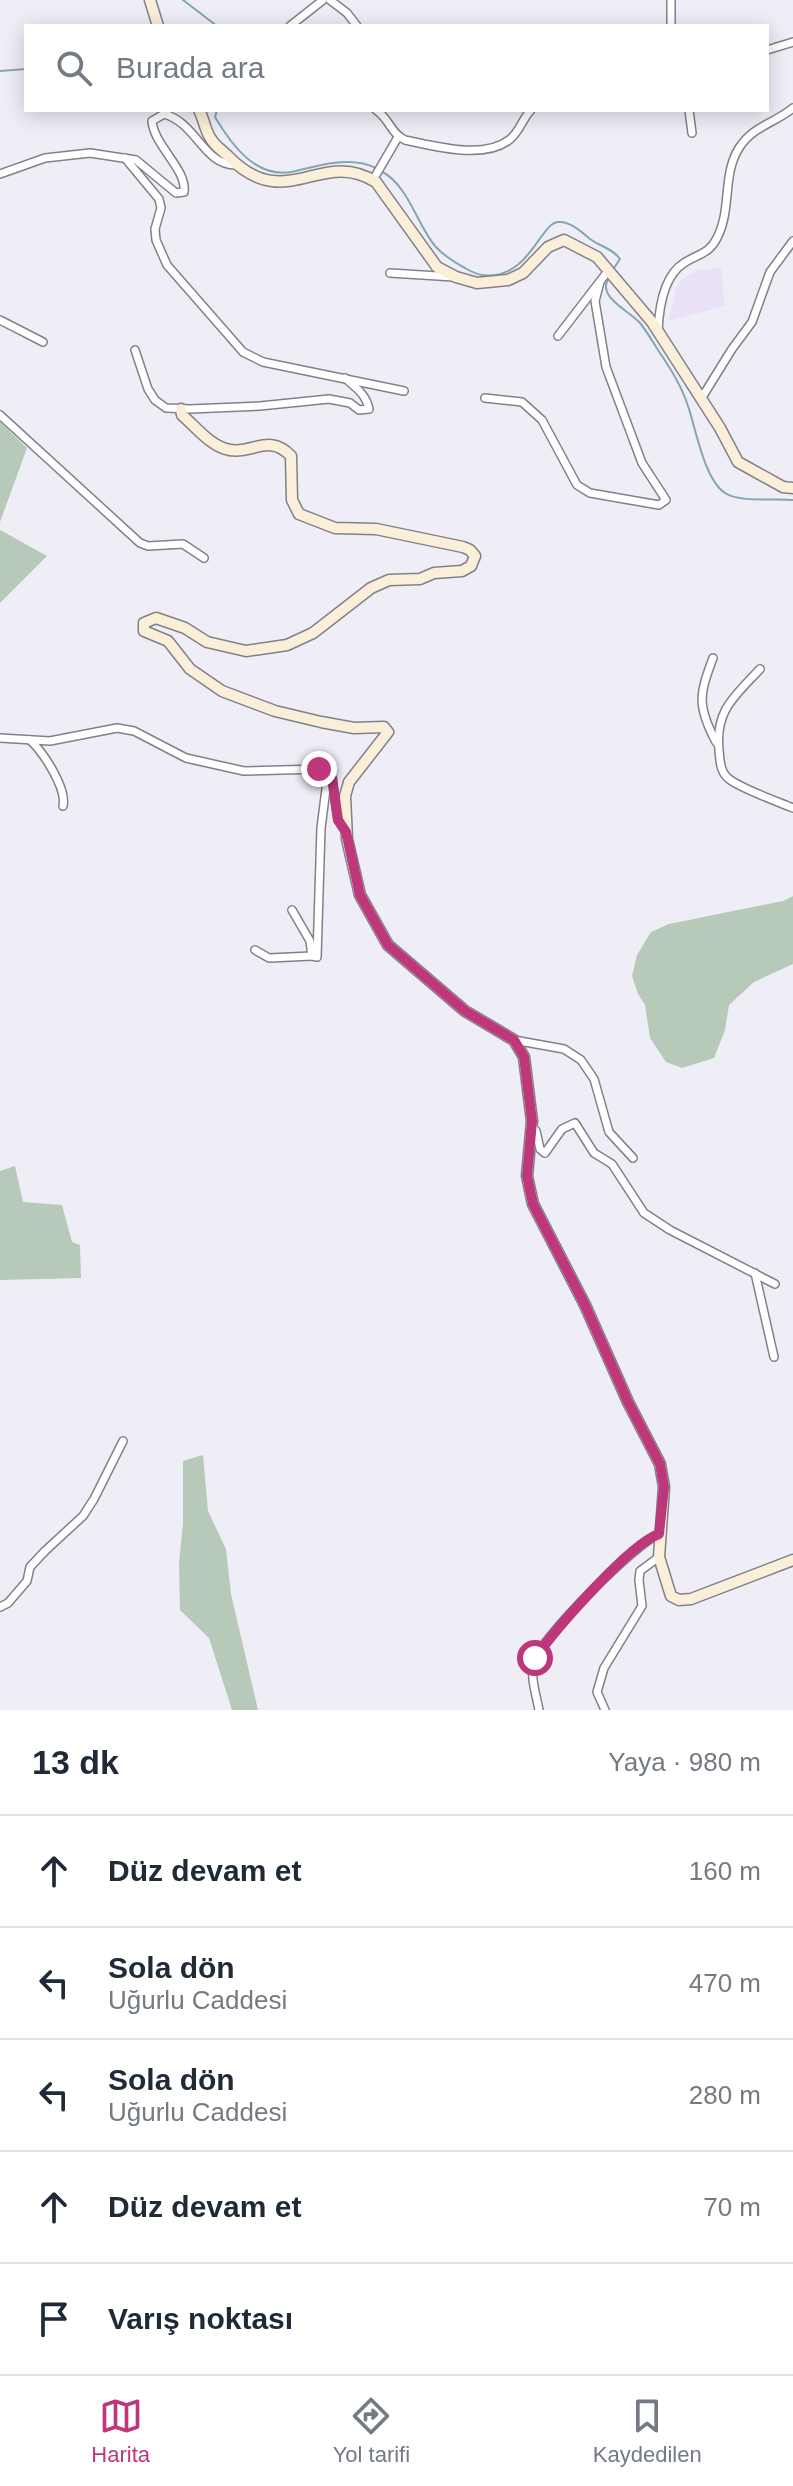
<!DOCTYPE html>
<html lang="tr">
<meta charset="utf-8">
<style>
body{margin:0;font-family:Helvetica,sans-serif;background:#f6f6f7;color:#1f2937}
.stop{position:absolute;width:24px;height:24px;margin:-18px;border:6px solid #bd377a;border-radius:50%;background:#fff}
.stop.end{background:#bd377a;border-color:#fff;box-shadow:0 2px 8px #0008}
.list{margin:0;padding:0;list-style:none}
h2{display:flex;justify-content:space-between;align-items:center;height:104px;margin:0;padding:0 32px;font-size:34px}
h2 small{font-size:26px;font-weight:400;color:#747a83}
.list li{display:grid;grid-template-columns:52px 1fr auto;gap:24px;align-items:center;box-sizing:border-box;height:112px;padding:0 32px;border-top:2px solid #e0e1e3}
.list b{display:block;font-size:30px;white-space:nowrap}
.list p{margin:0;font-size:26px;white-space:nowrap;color:#747a83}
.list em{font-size:26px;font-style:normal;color:#747a83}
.icon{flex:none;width:44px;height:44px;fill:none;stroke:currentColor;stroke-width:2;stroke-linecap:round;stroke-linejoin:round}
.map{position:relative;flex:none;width:793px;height:1710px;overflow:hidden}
.search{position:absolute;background:#fff;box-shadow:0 4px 20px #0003;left:24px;right:24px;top:24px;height:88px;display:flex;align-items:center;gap:20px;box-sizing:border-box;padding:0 28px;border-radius:0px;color:#747a83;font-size:30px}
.sheet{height:664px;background:#fff}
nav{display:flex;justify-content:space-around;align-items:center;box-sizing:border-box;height:112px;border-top:2px solid #e0e1e3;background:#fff;font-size:22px;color:#747a83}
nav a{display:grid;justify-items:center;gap:4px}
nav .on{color:#bd377a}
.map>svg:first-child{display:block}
</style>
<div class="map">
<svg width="793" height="1710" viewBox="0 0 793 1710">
<rect width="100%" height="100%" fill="#efeef7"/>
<path fill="#eae1f6" d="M721,268L725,306L669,321L676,289L682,279L698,270Z"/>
<g fill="#b7c9b9">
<path d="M0,422L27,448L0,522Z"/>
<path d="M0,530L47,556L0,603Z"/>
<path d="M793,896V964L754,982L729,1005L725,1030L714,1058L682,1068L666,1062L650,1038L645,1005L638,994L632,976L637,955L651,932L669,924L783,901Z"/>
<path d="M15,1166L23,1202L62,1205L72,1242L80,1245L81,1278L0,1280V1171Z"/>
<path d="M203,1455L208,1511L226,1549L231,1594L258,1710H232L209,1638L180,1610L179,1563L183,1524V1461Z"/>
</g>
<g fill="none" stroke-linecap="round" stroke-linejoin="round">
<g stroke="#83a6b2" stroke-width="2">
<path d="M183,0L217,26"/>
<path d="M0,71L26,69"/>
<path d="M217,110L215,117C231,144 255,178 291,172C305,169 319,165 333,163C348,161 362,161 376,168"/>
<path d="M381,171C409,186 416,223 435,246C443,255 454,262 465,268C470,271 476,274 482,275C529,281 540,223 558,222C570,221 582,232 590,239C601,247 612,248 620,259L614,268"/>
<path d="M609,277C605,284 605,288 608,294C614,305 631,313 640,323C649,334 656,348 664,359C674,374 684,392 689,409C696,431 705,480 725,493C740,503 776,498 793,500"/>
</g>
<defs>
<g id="street">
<path d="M330,0L347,13L357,26"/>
<path d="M671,0V26"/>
<path d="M290,26L323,0"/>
<path d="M767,50L793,42"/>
<path d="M376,110C389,118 391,134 405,140C435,146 483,160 509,140C520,132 522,119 531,110"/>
<path d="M689,110L692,133"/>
<path d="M125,158L159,199L161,208L155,229L156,240L167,265L243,352L263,362L404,391"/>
<path d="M0,174L45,158L90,153L136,160L176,193L184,192C187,169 154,146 152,121L164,114C197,123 203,165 236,165"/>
<path d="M373,180L398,137"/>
<path d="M390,273L454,277"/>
<path d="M0,320L43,342"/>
<path d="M658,331C659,309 663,276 684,263C698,254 709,254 717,238C732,209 722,175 739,148C753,126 775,123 793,108"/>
<path d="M558,336L608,271"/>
<path d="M135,350L148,389L155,400L166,408L190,409L260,406L329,399L350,403L359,410L369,409C366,394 355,387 345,378"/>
<path d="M485,398L522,402L542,420L577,485L590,493L659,505L666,500L642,463L606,367L595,301L600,282"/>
<path d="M701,399L732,349L752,322L770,272L793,241"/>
<path d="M0,415L140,543L148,546L183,544L204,558"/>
<path d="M713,658C699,695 697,706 716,742"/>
<path d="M760,669C735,696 715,710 719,750C720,761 720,772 729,779C742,789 776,801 793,808"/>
<path d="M0,738L50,741L117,728L134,731L186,758L244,771L319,769L332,778L338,820L346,832"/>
<path d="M30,740C43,752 67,788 63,806"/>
<path d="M292,910L310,941L312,956L317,957L321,828L327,781L323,773"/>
<path d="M255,950L269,958L312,956"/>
<path d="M514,1040L564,1049L581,1060L594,1079L609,1132L633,1158"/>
<path d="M532,1126L536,1131L540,1149L545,1153L562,1129L575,1123L594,1153L612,1164L644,1213L670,1230L775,1284"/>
<path d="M755,1273L774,1357"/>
<path d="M0,1607L8,1603L27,1581L30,1567L45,1551L83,1516L94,1499L123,1441"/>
<path d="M539,1710C536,1694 530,1677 534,1661C542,1637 636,1543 659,1534"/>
<path d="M605,1710L597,1692L604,1668L642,1606L639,1580L640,1571L659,1557"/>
</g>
<g id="secondary">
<path d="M150,0L158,26"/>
<path d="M199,110C204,119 205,131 211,139C215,146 223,151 229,157C286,215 321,147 376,182L437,267L456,277L477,283L508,280L523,273L548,247L564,240L597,257L652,322L720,428L738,462L783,487L793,488"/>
<path d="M181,409L182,415C196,427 211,447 230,450C253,454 269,433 291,456L292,500L299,514L335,528L376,529L463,547L470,550L475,556L471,566L462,571L434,573L420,579L389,580L371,588L313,633L287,645L246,651L207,642L185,628L156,618L144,623V631L168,641L190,669L222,691L275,711L321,722L354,728L384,727L388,732L349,782L345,796L347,839L360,895L388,945L465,1011L514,1040L524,1057L532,1121L527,1176L533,1204L585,1305L628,1402L660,1464L664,1487L659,1557L671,1596L679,1600L691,1599L793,1560"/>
</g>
</defs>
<use href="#street" stroke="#818189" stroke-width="10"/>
<use href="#secondary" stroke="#818189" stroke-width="13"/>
<use href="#street" stroke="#fff" stroke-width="7"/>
<use href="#secondary" stroke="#fbefda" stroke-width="10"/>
</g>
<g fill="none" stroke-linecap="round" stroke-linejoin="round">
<path stroke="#bd377a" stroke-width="10" d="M319,769L332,778L338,820L346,832L360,895L388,945L465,1011L514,1040L524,1057L532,1121L527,1176L533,1204L585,1305L628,1402L660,1464L664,1487L659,1534C628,1545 556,1629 535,1658"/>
</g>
</svg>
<div class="stop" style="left:535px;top:1658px"></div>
<div class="stop end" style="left:319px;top:769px"></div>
<div class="search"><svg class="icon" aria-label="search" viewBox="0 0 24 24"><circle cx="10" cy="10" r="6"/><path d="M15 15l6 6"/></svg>Burada ara</div>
</div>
<section class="sheet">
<h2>13 dk<small>Yaya · 980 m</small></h2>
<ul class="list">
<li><svg class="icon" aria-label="ahead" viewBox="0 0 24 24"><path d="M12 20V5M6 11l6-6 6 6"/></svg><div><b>Düz devam et</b></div><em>160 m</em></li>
<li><svg class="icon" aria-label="left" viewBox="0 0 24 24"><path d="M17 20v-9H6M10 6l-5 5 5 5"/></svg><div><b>Sola dön</b><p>Uğurlu Caddesi</p></div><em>470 m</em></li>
<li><svg class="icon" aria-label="left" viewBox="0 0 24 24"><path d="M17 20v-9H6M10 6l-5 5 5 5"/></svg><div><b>Sola dön</b><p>Uğurlu Caddesi</p></div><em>280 m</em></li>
<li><svg class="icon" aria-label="ahead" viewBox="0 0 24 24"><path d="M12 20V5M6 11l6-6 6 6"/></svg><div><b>Düz devam et</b></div><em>70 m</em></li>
<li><svg class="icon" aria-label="arrive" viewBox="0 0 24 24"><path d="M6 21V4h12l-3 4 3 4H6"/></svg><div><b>Varış noktası</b></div></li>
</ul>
</section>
<nav>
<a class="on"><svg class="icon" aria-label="map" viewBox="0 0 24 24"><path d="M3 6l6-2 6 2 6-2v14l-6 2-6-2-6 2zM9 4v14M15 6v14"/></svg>Harita</a>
<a><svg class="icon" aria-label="directions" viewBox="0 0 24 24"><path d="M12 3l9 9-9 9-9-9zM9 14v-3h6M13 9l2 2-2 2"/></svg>Yol tarifi</a>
<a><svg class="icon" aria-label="saved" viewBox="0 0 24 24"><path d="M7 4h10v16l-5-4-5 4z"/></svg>Kaydedilen</a>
</nav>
